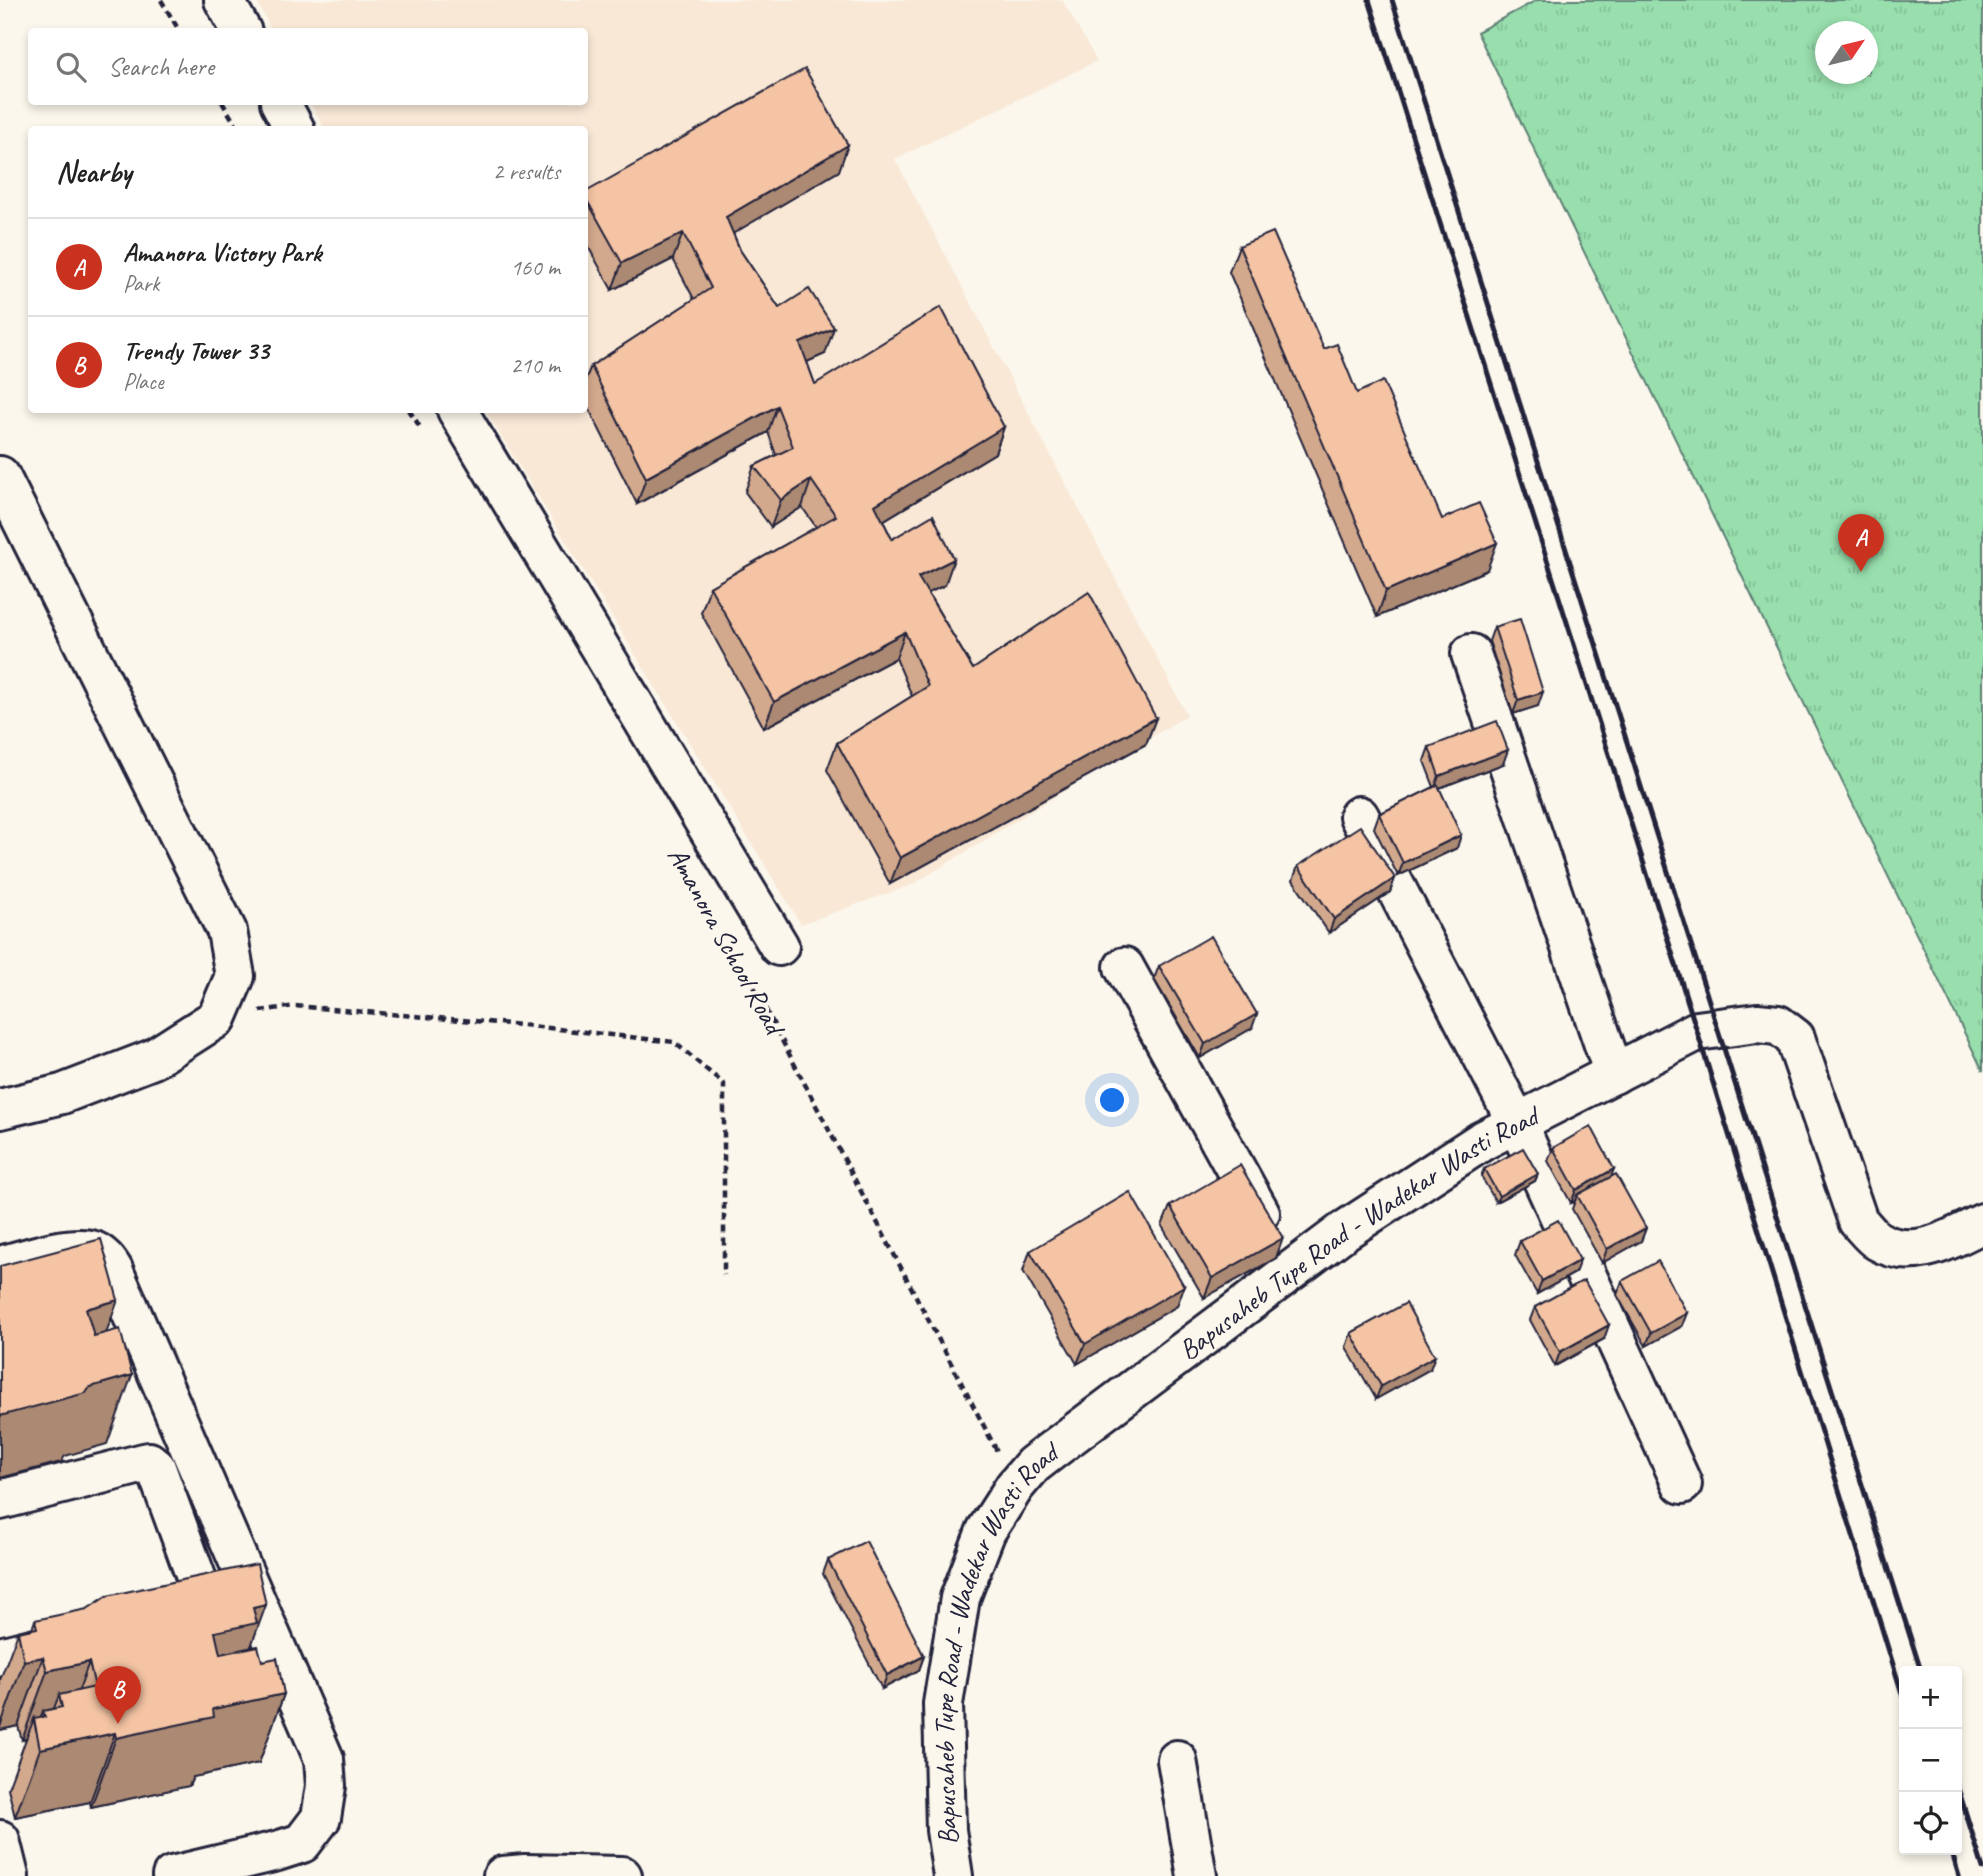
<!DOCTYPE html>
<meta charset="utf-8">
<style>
body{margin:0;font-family:Caveat,sans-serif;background:#f2f2f2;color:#222}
.controls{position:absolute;right:21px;bottom:21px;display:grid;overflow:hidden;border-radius:7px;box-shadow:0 4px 10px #0003}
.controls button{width:63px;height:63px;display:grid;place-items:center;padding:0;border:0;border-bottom:2px solid #e0e0e0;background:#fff;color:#222;font:35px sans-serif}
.compass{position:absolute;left:1815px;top:21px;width:63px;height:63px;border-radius:50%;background:#fff;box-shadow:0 4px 10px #0003;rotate:55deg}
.you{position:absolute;left:1113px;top:1101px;width:24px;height:24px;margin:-18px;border:5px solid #fff;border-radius:50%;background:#1a73e8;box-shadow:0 0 0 10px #1a73e833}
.badge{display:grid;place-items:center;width:46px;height:46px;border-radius:50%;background:#c8321e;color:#fff;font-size:23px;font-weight:700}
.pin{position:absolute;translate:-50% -58px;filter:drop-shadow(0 2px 4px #0008)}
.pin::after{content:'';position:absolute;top:37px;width:24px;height:21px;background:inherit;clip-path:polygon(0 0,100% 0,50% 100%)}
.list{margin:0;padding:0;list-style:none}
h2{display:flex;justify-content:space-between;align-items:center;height:91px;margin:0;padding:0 28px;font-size:30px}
h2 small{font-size:23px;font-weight:400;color:#767676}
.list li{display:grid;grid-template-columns:46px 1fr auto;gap:21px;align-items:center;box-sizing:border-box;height:98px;padding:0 28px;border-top:2px solid #e0e0e0}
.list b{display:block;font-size:26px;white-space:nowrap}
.list p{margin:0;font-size:23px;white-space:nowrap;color:#767676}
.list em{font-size:23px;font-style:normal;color:#767676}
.icon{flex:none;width:38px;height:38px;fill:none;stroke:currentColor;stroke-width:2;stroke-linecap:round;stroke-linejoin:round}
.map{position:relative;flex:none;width:1983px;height:1876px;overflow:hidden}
.search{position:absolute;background:#fff;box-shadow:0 4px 10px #0003;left:28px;top:28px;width:560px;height:77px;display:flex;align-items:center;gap:18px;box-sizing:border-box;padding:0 24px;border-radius:7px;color:#767676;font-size:26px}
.panel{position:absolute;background:#fff;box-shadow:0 4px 10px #0003;left:28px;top:126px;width:560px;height:287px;border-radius:7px}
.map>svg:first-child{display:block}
</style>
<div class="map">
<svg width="1983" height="1876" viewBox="0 0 1983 1876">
<defs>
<pattern id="grass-tufts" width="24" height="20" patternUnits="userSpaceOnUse" patternTransform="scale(1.75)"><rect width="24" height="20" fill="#98dfad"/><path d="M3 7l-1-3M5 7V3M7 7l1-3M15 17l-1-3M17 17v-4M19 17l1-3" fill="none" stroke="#83bf96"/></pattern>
</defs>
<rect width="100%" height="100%" fill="#fbf7ec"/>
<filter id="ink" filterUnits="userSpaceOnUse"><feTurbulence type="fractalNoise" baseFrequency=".0143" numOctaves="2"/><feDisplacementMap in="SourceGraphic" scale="14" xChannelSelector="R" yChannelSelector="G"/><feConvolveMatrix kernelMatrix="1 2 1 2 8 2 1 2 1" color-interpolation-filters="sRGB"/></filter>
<g filter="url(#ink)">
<path fill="#f9e8d6" d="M256,0H1062L1097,61L895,159L1187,715L912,885L801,924L485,410H584V130L325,129L310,102H584V32L272,31Z"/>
<path fill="url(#grass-tufts)" stroke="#5d8074" stroke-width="2" fill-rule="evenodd" d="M1537,0H1983V1071L1477,32ZM1826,32H1868V74H1826Z"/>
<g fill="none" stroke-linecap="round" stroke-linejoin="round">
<defs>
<g id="minor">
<path d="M224,0L242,32"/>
<path d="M280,102L295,130"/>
<path d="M457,410L779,946"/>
<path d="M0,476L227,931L235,976L217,1018L153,1059L62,1094L0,1109"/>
<path d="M1471,654L1614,1074"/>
<path d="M1359,816L1517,1123L1682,1484"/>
<path d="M1124,967L1260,1213"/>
<path d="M0,1266C23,1260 72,1243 94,1251C103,1255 108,1262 113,1270L324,1759L326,1786L321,1818L302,1843L277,1851L172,1876"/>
<path d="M0,1500L144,1463L149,1462L156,1468L200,1588V1595L189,1607L171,1612"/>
<path d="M0,1657L59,1642"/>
<path d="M1177,1760L1197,1876"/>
<path d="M0,1840L9,1876"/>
<path d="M503,1876L525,1874L622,1876"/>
<path id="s1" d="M953,1876L946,1830L943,1704L960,1598L986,1531L1015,1486L1033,1465L1051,1451L1344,1231L1482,1141L1697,1031L1757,1023L1778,1025L1795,1038L1858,1221C1864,1227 1871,1237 1878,1241C1913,1262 1950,1239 1983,1223"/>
</g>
</defs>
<use href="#minor" stroke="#22223b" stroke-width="44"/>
<g stroke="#22223b" stroke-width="4.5" stroke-dasharray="7 5" stroke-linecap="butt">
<path d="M161,0L180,32"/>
<path d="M222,102L239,130"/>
<path d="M409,410L420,427"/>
<path d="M743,966L997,1451"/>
<path d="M260,1011L295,1006L522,1025L674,1042L724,1084V1275"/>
</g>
<use href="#minor" stroke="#fbf7ec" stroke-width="38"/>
<g stroke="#22223b" stroke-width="5">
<path d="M1369,0L1697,1031L1904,1700"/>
<path d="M1392,0L1921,1671"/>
<path d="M1957,1785L1983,1868"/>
<path d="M1951,1850L1959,1876"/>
</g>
</g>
<g fill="#d2a98d" stroke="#22223b" stroke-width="2">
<path d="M839,171L733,233L740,250L779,308L825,354L807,362L815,384L1004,427L995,453L883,521L892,539L945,585L928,593L973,669L1156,718L1146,744L890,884L827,770L837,743L912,696L896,658L764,728L701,613L710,587L816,527L802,507L771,527L745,492L754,466L776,455L768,432L637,504L584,399V383L591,366L694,299L673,259L612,290L584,239V193Z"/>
<path d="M1239,246L1357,393L1442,519L1487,570L1377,617L1229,272Z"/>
<path d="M1494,627L1538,706L1513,714L1489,641Z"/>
<path d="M1429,747L1503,764L1439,788L1457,848L1398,876L1374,828L1379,814L1434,787L1424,761Z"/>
<path d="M1298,866L1395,878L1390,892L1329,933L1293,880Z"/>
<path d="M1159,966L1252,1028L1200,1058L1154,979Z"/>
<path d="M1553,1148L1611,1176L1646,1228L1641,1241L1602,1263L1572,1209L1575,1201L1571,1203L1548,1161Z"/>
<path d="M1484,1169L1538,1174L1535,1181L1496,1202L1481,1176Z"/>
<path d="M1170,1206L1276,1258L1204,1298L1162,1226Z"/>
<path d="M1520,1241L1575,1273L1537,1294L1515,1255Z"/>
<path d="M1030,1251L1184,1286L1177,1306L1077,1364L1023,1271Z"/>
<path d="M1622,1281L1682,1326L1646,1346L1617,1295Z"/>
<path d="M1535,1307L1604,1339L1555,1366L1530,1320Z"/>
<path d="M1351,1333L1430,1369L1376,1399L1346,1347Z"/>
<path d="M828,1560L924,1656L919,1670L882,1689L823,1574Z"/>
<path d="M35,1620L250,1648L262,1661L284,1694L259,1763L193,1777L189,1786L91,1807L90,1802L15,1817L8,1788L26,1739L22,1740L18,1726L0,1730V1680L18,1632L32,1629Z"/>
</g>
<g fill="#ab8973" stroke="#22223b" stroke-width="2">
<path d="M848,145L839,171L717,243L726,217Z"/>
<path d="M683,233L673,259L612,290L622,263Z"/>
<path d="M834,328L825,354L791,369L800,343Z"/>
<path d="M777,406L768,432L637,504L646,478Z"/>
<path d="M1004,427L995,453L866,531L875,505Z"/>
<path d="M811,480L802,507L771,527L781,500Z"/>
<path d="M1497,543L1487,570L1377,617L1386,591Z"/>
<path d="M954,559L945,585L908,603L918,577Z"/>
<path d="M905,632L896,658L764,728L774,702Z"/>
<path d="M1543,692L1538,706L1513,714L1518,700Z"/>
<path d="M1156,718L1146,744L890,884L900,858Z"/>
<path d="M1508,750L1503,764L1434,790L1439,776Z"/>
<path d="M1461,835L1457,848L1398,876L1403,863Z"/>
<path d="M1395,878L1390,892L1329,933L1334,919Z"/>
<path d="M1257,1014L1252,1028L1200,1058L1205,1044Z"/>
<path d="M1614,1169L1609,1182L1577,1195L1575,1201L1571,1203L1576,1190Z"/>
<path d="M1538,1174L1535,1181L1496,1202L1499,1196Z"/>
<path d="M1646,1228L1641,1241L1602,1263L1607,1249Z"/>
<path d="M1283,1238L1276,1258L1204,1298L1212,1278Z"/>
<path d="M1580,1260L1575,1273L1537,1294L1542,1281Z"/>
<path d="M1184,1286L1177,1306L1077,1364L1085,1344Z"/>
<path d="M118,1300L93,1369L86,1309Z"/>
<path d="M1687,1313L1682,1326L1646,1346L1651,1333Z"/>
<path d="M1609,1325L1604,1339L1555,1366L1560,1352Z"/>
<path d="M1435,1356L1430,1369L1376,1399L1381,1386Z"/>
<path d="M132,1375L107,1444L65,1456L61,1462L0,1478V1416L90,1387Z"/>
<path d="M266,1605L241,1674L190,1701L215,1632L253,1608Z"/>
<path d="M924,1656L919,1670L882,1689L887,1675Z"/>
<path d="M43,1657L18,1726L0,1730V1727L24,1661Z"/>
<path d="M89,1662L64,1731L62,1707L59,1695L44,1735L45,1717L43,1711L36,1731L34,1719L26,1739L22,1740L47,1671Z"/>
<path d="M284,1694L259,1763L193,1777L189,1786L91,1807L116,1738L213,1709Z"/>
<path d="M115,1733L90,1802L15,1817L40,1749Z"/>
</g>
<g fill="#f4c4a4" stroke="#22223b" stroke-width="2">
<path d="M805,69L848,145L726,217L740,250L779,308L809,289L834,328L800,343L815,384L941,307L1004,427L875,505L892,539L933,515L954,559L918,577L973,669L1089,592L1156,718L900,858L837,743L928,686L905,632L774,702L710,587L836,516L811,480L781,500L754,466L793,447L777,406L646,478L591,366L711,288L683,233L622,263L584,195V193Z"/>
<path d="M1273,232L1324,349L1337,344L1357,393L1383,381L1442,519L1479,503L1497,543L1386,591L1239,246Z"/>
<path d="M1520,619L1543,692L1518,700L1494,627Z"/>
<path d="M1497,721L1508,750L1439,776L1429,747Z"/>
<path d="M1438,785L1461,835L1403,863L1379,814Z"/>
<path d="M1360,826L1395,878L1334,919L1298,866Z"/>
<path d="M1211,936L1257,1014L1205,1044L1159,966Z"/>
<path d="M1591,1126L1614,1169L1576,1190L1553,1148Z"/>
<path d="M1523,1148L1538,1174L1499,1196L1484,1169Z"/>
<path d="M1240,1165L1283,1238L1212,1278L1170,1206Z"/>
<path d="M1616,1174L1646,1228L1607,1249L1577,1195Z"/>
<path d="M1130,1192L1184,1286L1085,1344L1030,1251Z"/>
<path d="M1558,1220L1580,1260L1542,1281L1520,1241Z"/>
<path d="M101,1239L118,1300L86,1309L94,1336L120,1329L132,1375L90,1387L86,1393L0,1416V1266Z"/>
<path d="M1658,1261L1687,1313L1651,1333L1622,1281Z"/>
<path d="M1584,1280L1609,1325L1560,1352L1535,1307Z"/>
<path d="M1406,1303L1435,1356L1381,1386L1351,1333Z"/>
<path d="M866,1541L924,1656L887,1675L828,1560Z"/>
<path d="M257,1564L266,1605L253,1608L257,1623L215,1632L220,1654L258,1646L262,1661L277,1658L284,1694L213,1709L214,1717L116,1738L115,1733L40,1749L34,1719L45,1717L43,1711L62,1707L59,1695L95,1687L89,1662L47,1671L43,1657L24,1661L18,1632L37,1628L35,1620L87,1609L107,1596Z"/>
</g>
</g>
<g text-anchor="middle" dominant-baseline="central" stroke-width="7" stroke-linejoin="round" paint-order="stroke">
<g font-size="28" fill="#22223b" stroke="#fbf7ec">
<text transform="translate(726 940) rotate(61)">Amanora School Road</text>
<text stroke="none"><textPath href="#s1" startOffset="833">Bapusaheb Tupe Road - Wadekar Wasti Road</textPath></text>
<text stroke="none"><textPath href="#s1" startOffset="245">Bapusaheb Tupe Road - Wadekar Wasti Road</textPath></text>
</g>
</g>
</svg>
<div class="controls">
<button>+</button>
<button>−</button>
<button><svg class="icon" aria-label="locate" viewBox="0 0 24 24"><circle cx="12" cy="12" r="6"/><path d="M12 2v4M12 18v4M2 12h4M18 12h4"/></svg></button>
</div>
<svg class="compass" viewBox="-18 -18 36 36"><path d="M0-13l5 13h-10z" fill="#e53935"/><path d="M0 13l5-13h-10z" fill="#767676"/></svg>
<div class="you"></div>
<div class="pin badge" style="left:1861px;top:572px">A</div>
<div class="pin badge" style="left:118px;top:1724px">B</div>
<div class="search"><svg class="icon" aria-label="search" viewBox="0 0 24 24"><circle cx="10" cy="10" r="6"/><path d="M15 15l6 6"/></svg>Search here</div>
<section class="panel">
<h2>Nearby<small>2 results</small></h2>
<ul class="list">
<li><span class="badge">A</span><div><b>Amanora Victory Park</b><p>Park</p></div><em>160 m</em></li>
<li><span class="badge">B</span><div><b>Trendy Tower 33</b><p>Place</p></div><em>210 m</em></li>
</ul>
</section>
</div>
